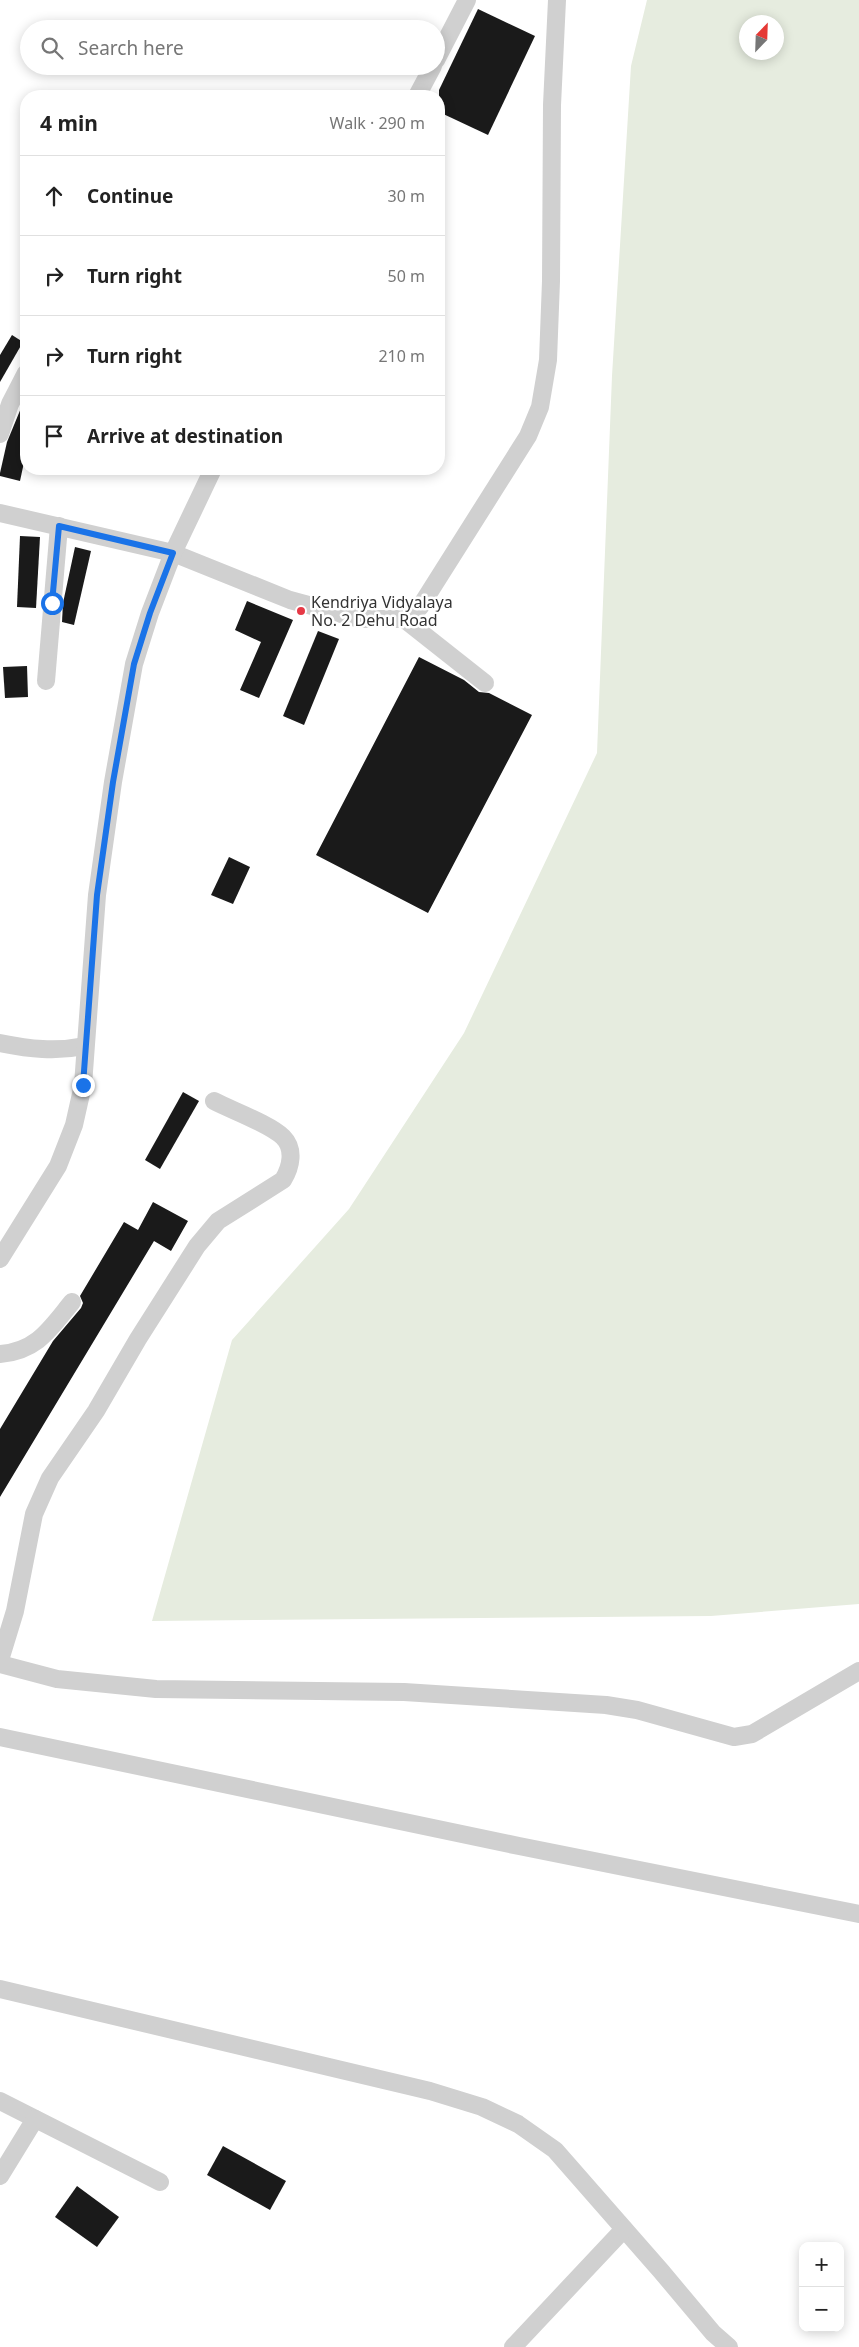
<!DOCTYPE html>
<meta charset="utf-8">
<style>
body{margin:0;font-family:"Noto Sans",sans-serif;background:#f6f6f6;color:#222}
.controls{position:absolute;right:15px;bottom:15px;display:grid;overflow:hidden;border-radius:10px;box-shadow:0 2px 12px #0003}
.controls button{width:45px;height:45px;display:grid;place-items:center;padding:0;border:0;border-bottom:1px solid #e0e0e0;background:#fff;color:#222;font:25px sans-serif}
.compass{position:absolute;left:739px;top:15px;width:45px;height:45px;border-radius:50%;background:#fff;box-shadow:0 2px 12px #0003;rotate:23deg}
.stop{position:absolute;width:15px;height:15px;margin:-11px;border:4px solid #1a73e8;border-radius:50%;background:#fff}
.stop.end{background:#1a73e8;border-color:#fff;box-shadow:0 1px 5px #0008}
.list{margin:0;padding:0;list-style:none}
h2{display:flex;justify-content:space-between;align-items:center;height:65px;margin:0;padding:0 20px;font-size:21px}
h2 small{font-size:16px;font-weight:400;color:#767676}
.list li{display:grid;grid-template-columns:32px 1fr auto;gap:15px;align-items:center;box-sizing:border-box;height:80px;padding:0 20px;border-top:1px solid #e0e0e0}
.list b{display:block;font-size:19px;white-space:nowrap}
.list em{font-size:16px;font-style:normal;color:#767676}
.icon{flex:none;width:28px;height:28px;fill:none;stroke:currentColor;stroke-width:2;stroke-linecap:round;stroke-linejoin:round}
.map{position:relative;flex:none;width:859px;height:2347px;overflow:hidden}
.search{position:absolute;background:#fff;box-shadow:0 2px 12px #0003;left:20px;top:20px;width:425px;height:55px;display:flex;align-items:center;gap:12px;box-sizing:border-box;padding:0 18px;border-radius:28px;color:#767676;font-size:19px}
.panel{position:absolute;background:#fff;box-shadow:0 2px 12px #0003;left:20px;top:90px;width:425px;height:385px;border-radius:20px}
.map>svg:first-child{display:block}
</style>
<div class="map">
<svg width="859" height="2347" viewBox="0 0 859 2347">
<rect width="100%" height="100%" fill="#fff"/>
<path fill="#e6ecdf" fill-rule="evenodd" d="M647,0H859V1604L711,1616L152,1621L232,1340L349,1209L464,1033L597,753L612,376L631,66ZM746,22H776V52H746Z"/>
<g fill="#1a1a1a">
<path d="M478,9L535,36L488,135L439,112V90Z"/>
<path d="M12,335L23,342L0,382V355Z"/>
<path d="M26,396V453L20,481L0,476V473L7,442Z"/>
<path d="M20,536L40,537L36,608L17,607Z"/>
<path d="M75,547L91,551L74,625L62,622L63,603Z"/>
<path d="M247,601L293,620L259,698L240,690L261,642L235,630Z"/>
<path d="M318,631L339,639L304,725L283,716Z"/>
<path d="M419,657L464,680L479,692L489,693L532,715L428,913L316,855Z"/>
<path d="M27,666L28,697L5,698L3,667Z"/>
<path d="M229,857L250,867L233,904L211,895Z"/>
<path d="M183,1092L199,1101L160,1169L145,1160Z"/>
<path d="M153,1202L188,1221L171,1251L154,1241L0,1497V1429L53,1341L81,1308L83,1303L80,1296L124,1222L138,1230Z"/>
<path d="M223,2146L286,2181L270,2210L207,2175Z"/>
<path d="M77,2186L119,2217L97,2247L55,2217Z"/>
</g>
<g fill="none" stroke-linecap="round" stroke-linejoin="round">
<g stroke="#d0d0d0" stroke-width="18">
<path d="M436,60L467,0"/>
<path d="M417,96L433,66"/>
<path d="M0,434L10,404L26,373"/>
<path d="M0,513L173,553L290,600L360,619H404L420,607L528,436L540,407L548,360L551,281L552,105L557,0"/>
<path d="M404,619L485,683"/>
<path d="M46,681L59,526"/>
<path d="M0,1043C30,1049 55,1052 85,1046"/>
<path d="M0,1259L58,1166L74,1125L83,1085L97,895L113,782L134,664L150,613L173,553L213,469"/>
<path d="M0,1354C37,1351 50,1329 72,1302"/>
<path d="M0,1660L15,1611L34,1514L50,1478L96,1411L138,1339L197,1246L218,1221L283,1180C291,1167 295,1149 283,1137C270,1124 231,1110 214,1101"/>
<path d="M0,1664L57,1679L156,1689L404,1692L606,1705L637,1710L734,1737L752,1734L859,1671"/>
<path d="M0,1737L519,1846L859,1914"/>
<path d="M0,1989L430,2091L482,2107L518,2124L555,2150L661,2271L713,2333L729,2347"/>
<path d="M0,2101L160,2182"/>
<path d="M0,2176L35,2119"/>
<path d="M513,2347L624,2229"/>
</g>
</g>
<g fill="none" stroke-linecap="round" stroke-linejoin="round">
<path stroke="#1a73e8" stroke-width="6" d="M52,603L59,526L173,553L150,613L134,664L113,782L97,895L83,1085"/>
</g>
<circle fill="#e63946" stroke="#fff" stroke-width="2" cx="301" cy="611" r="5"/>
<g text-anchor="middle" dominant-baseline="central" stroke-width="5" stroke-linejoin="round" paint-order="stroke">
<g font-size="16" fill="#333" stroke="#fff" text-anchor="start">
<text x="311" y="602">Kendriya Vidyalaya<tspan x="311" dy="18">No. 2 Dehu Road</tspan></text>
</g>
</g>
</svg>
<div class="controls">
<button>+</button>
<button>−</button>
</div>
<svg class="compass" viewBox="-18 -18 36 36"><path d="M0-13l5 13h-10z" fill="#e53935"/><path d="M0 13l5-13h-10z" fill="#767676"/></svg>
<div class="stop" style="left:52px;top:603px"></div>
<div class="stop end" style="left:83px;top:1085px"></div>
<div class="search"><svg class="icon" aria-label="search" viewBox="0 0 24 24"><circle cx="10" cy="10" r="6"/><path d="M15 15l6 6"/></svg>Search here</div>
<section class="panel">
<h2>4 min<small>Walk · 290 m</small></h2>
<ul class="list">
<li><svg class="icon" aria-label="ahead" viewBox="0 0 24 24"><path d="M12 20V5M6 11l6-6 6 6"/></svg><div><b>Continue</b></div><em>30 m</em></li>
<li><svg class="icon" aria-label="right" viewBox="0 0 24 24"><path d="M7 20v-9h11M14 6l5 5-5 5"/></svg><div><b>Turn right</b></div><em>50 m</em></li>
<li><svg class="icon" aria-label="right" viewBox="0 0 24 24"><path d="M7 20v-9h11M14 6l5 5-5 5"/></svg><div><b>Turn right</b></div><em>210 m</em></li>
<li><svg class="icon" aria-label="arrive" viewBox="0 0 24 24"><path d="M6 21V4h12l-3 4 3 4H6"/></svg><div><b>Arrive at destination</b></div></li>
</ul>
</section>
</div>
